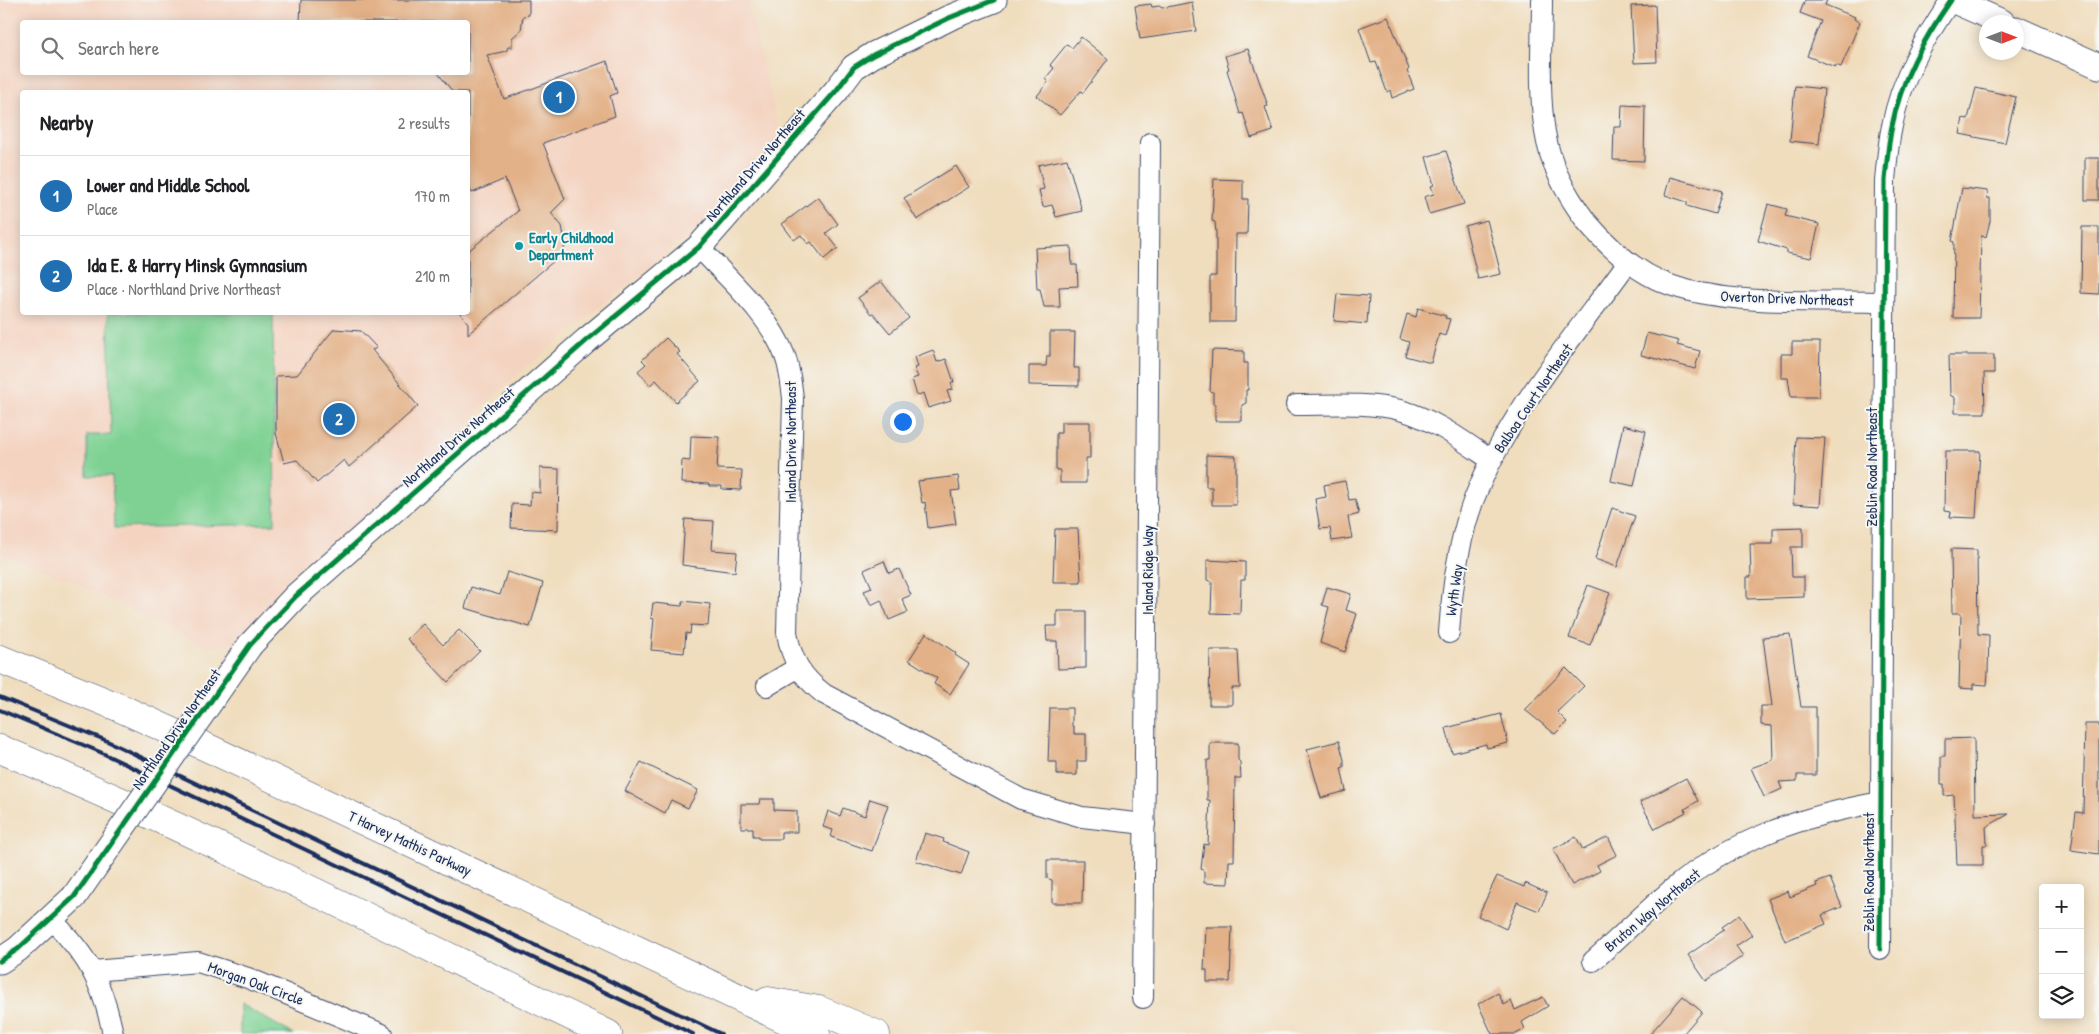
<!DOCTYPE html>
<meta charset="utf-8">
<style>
body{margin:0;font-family:"Patrick Hand",sans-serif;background:#f2f2f2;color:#202124}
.controls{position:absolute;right:15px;bottom:15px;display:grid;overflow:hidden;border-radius:5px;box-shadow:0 2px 12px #0003}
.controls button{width:45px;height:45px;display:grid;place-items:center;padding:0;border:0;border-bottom:1px solid #e0e0e0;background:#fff;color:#202124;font:25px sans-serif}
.compass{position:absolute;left:1979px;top:15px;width:45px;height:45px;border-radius:50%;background:#fff;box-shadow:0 2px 12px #0003;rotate:90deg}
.you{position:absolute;left:902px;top:421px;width:18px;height:18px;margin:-12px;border:4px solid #fff;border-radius:50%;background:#1a73e8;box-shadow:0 0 0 8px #1a73e833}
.badge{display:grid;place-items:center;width:32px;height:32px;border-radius:50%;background:#1f6fb2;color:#fff;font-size:16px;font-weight:700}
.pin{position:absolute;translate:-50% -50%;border:2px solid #fff;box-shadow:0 1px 5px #0006}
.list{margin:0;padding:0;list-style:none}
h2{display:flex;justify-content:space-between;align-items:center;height:65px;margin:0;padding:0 20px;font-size:21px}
h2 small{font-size:16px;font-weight:400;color:#757577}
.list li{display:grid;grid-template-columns:32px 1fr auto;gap:15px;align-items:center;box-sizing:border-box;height:80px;padding:0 20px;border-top:1px solid #e0e0e0}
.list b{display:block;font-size:19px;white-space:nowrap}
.list p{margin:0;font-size:16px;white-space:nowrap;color:#757577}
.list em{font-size:16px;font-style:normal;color:#757577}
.icon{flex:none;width:28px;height:28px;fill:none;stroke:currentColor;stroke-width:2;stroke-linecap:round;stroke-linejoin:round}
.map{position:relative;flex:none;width:2099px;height:1034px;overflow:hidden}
.search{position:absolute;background:#fff;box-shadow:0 2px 12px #0003;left:20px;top:20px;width:450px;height:55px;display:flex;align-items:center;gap:12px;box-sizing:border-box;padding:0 18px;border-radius:5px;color:#757577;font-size:19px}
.panel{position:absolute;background:#fff;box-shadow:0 2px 12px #0003;left:20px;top:90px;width:450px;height:225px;border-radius:5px}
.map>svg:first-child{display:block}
</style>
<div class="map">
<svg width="2099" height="1034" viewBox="0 0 2099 1034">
<rect width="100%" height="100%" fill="#f6f6f2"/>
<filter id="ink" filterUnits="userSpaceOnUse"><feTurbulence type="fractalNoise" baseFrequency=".02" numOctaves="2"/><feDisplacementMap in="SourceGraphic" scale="10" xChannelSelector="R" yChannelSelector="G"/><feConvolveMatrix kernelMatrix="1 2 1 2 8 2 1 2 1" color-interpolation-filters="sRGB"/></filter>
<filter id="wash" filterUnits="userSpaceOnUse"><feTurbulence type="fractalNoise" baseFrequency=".0096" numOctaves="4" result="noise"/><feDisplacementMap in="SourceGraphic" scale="20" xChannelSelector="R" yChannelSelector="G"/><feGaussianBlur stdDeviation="1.12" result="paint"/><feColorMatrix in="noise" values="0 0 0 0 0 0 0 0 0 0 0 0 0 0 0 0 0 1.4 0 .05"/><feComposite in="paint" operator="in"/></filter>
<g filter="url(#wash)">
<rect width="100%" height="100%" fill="#f0ddbd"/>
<path fill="#f4d3c0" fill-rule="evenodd" d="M0,0H747L784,148L682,241L517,374L352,539L250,645L206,647L74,582L0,553ZM22,22H468V72H22ZM22,92H468V312H22Z"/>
<g fill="#7ed193" stroke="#4c8078">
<path d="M108,313H273L275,524L114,528L112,476H87V435H111Z"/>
<path d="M240,1004L293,1034H240Z"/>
</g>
<g id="blocks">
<g fill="#e3b187">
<path d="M301,0H529V15L523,16L521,30L512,38V47H508L507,50L502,52L487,55L504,99L607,61L617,93L610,96L615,116L543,143L565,199L551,213L562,226L565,242L564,250L555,260L468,334V323L459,312H468V251L518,211L505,179L472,193L468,185V92H453L437,72H468V22H300Z"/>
<path d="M1805,0H1827L1825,5L1855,17L1854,19L1860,22L1841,67L1836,65L1835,67L1807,56L1821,21L1800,13Z"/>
<path d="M1192,2L1196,31L1140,39L1135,6L1151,4L1152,7L1159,6L1162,8Z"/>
<path d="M1655,5L1657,62L1634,63L1631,6Z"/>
<path d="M1388,17L1409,69L1407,71L1414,89L1392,98L1390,90L1387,92L1376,62L1371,63L1359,28Z"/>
<path d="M1081,37L1108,59L1083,93L1081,91L1060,115L1037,96L1048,82L1045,79L1054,68L1050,65L1067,44L1072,48Z"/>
<path d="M1248,49L1268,106L1265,107L1273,131L1251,138L1243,113L1240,114L1227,70L1229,69L1225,56Z"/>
<path d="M1795,86L1824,89L1819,144L1790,141Z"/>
<path d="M1976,88L2016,97L2005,143L1960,134L1963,118L1968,119Z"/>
<path d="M1622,105L1645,106L1644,161L1613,160L1614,127H1621Z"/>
<path d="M1446,151L1464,204L1429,214L1424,197L1434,194L1431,186L1434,185L1426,157Z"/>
<rect x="2085" y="158" width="14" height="42"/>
<path d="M1067,159L1082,211L1056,217L1052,205L1043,207L1039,190L1044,189L1038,165Z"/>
<path d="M956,166L969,187L917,220L904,198Z"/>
<path d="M1670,177L1722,191L1715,214L1687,206V202L1665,195Z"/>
<path d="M1214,179L1243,180V199H1248L1247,234H1236L1235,322H1210V276H1216V233L1215,222L1212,221Z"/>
<path d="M1962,188L1988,191L1987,198H1990V221L1986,237L1981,236L1979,318H1953L1954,242L1952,241Z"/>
<path d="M818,197L838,224L826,233L838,248L824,259L811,242L808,244L801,235L794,240L782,224Z"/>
<path d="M1768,204L1787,209L1785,216L1819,224L1811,258L1787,253V250L1758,241Z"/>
<path d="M1487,220L1501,274L1478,279L1465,226Z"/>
<path d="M2082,227H2099V294L2081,293Z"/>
<path d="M1071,246L1072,265H1077L1078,286L1059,287L1060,307H1044L1040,289H1037L1035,248Z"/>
<path d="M881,281L909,318L890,333L873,313L871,314L858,298Z"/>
<path d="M1337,294L1369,296L1367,324L1334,321Z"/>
<path d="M1418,308L1446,316L1445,318L1450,319L1445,336L1439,334L1431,363L1405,356L1409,342L1400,339L1407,314L1416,317Z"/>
<path d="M334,329L361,331L377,348L372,350L418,406L349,467L344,460L317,483L297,460L284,463L276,433V376L297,375Z"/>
<path d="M1050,332H1075L1074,368H1079V386L1029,385V366H1046L1047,356H1050Z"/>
<path d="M1647,333L1679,341L1677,345L1700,351L1695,369L1641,355Z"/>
<path d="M666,338L680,352L677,354L700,381L676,402L656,380L650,385L638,371L646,364L642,360Z"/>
<path d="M1792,342H1820L1819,397H1791L1788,378H1781V354H1792Z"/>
<path d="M933,350L937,362L946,359L954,382L951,383L953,389L947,391L951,401L928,408L923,393L917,396L912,379L918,377L914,368L918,367L915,357Z"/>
<path d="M1212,350L1244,351V363H1248V390H1246V403L1242,405V421H1215V404H1213V392L1210,391Z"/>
<path d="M1949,355H1994V373H1984L1985,413H1955V398L1950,395Z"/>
<path d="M1061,422H1090V458H1086V483H1060V470H1056V433H1061Z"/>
<path d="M1623,425L1646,431L1634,486L1611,481Z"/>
<path d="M691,436L719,437L717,469L742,470L741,490L722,489V486H709V484L681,483L682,460L690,461Z"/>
<path d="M1796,437L1825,438L1820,506L1793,504Z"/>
<path d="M1945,451H1980L1976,518L1950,517L1951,512L1944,511Z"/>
<path d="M1206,455L1236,456V505H1212V487H1206Z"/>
<path d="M540,468L559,469L558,530L511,528L512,504L530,505L531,492L540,493Z"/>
<path d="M958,476L960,490L951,491L956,524L928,528L925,502L922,503L918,481Z"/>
<path d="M1345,481L1349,500L1355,499L1359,514L1348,517L1352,538L1332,541L1330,528L1320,529L1315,499L1326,497L1324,485Z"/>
<path d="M1612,508L1635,516L1617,567L1595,559Z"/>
<path d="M685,519L714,521L712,550L737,552L735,572L682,565Z"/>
<path d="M1803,527V547H1791L1792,577H1804V597L1747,599V577H1751L1750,544H1773V528Z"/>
<path d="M1055,529H1078L1081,582H1053Z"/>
<path d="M1951,549L1977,550L1978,634L1989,635L1988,672L1987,685L1973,684V689L1959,688L1961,613H1952Z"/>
<path d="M1207,560L1245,562V580H1241L1240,614L1211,613L1212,582L1207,580Z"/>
<path d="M884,561L889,573L899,569L911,595L902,599L908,612L889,620L881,600L871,605L864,591L872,588L864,570Z"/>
<path d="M507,572L543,583L530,627L465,608L471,587L500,595Z"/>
<path d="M1588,585L1610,593L1590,645L1569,638Z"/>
<path d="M1327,587L1351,594L1346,610L1357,614L1345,652L1320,643L1329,607L1322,605Z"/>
<path d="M683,601L710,604L708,626L691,625L690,634L686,633L684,653L651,650L654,619L651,618L653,603L682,606Z"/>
<path d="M1057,611H1086V668L1058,669L1057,641H1047L1046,626H1057Z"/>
<path d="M423,624L443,645L459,630L480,651L448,682L407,639Z"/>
<path d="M926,633L956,653L955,655L969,664L950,694L934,684L937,678L909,660Z"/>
<path d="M1790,634L1801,707H1816V775H1797V781L1779,782L1782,789L1764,797L1751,768L1773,760L1772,726L1761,725V706H1772L1763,637Z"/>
<path d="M1210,650H1238L1240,688H1232V705H1209Z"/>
<path d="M1566,668L1584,686L1557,712L1567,722L1555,734L1525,710Z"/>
<path d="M1050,708H1072V726L1074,727V734H1086V761H1077V775H1057V762H1048Z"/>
<path d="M1501,714L1508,743L1487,748L1486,744L1452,753L1446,728Z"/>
<path d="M2085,724H2099V854L2071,850L2076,812L2083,813Z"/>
<path d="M1974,738L1975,815L2009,814L1986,827L1987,845H1983V865H1957L1954,795L1944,796V784H1941V756H1945V739Z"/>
<path d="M1339,741L1344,760V767L1341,768L1346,791L1321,798L1307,749Z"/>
<path d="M1210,743H1238V760L1240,762L1241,778H1235L1234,861H1229L1228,884L1204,883V871L1201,869L1204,844L1208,845L1210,800H1207V760H1210Z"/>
<path d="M641,762L698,790L688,808L671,800L665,813L625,791Z"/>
<path d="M1686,778L1698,801L1685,809L1686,812L1655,829L1640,802Z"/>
<path d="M760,799H774V810L797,811V832H781V839H759V836H753V828H741V804H759Z"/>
<path d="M870,799L888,805L872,851L831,837L833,830L823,827L828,811L840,816L843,808L865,816Z"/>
<path d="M925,833L944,839L943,842L969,852L961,875L916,861Z"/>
<path d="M1576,837L1583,850L1608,837L1617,855L1597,865L1600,871L1572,885L1553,849Z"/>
<path d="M1047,860H1083L1082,903H1052V880L1047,878Z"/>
<path d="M1497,876L1524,887L1525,883L1547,893L1539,911L1517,902L1506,929L1478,916Z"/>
<path d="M1830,878L1842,907L1822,915L1826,924L1785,941L1768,899L1788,891L1790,897L1817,886L1816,883Z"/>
<path d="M1739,915L1752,935L1736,946L1743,956L1706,981L1688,955L1724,930L1722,927Z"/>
<path d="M1206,927H1232L1230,982H1207V970H1204Z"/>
<path d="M1498,993L1504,1005L1511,1001L1515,1010L1543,997L1548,1006L1522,1022L1525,1029L1516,1034H1492L1478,1004Z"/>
<path d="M1683,996L1702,1012L1683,1034H1650Z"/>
</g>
</g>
</g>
<g filter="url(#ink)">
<use href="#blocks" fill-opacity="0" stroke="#3b496c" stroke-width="1"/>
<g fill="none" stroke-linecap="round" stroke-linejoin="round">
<defs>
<g id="minor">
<path d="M1542,0C1542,44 1538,89 1545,132C1550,164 1567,196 1586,221C1609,248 1639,275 1673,286C1732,306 1821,300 1884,302"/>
<path d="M699,247C729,280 769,314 785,356C790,369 791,383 793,398L787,632C791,660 802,677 824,694L1021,799L1082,817L1145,824"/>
<path d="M1296,405C1331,405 1367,402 1400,410C1434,419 1463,441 1491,460"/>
<path d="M1449,633C1452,587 1458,542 1474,499C1508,413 1574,337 1628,262"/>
<path d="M767,686L797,668"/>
<path d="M50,918C88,956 102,981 113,1034"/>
<path d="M1880,949L1885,180C1887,162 1888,144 1892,126C1901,79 1924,39 1951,0"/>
<path d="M1593,961C1620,937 1645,912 1672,889C1732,839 1806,815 1881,802"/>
<path d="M93,971L198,962L248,978L382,1034"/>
<path d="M1143,998L1150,143"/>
</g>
<g id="tertiary">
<path d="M1952,0L2002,22"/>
<path d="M2016,29L2099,66"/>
<path d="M250,645L296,596L587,340L699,247L836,91L854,67L873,55L949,18L994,0"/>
<path d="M0,961L18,949L74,897"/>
</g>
<g id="motorway">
<path d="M0,659L118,707L206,747L816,1034"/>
<path d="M0,749C206,835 406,937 608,1034"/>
<path d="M768,1001L819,1010L876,1034"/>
</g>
</defs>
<use href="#minor" stroke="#3b496c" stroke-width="22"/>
<use href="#tertiary" stroke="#3b496c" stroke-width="27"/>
<use href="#motorway" stroke="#3b496c" stroke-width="29"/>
<use href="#minor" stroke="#fff" stroke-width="20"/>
<use href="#tertiary" stroke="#fff" stroke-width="25"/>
<use href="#motorway" stroke="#fff" stroke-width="28"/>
<g stroke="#1b2f5e" stroke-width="4">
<path d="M0,697L105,740L721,1034"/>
<path d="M0,710L100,752L693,1034"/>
</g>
<defs>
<path id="tertiary-bridge" d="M74,897L250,645"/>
</defs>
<use href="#tertiary-bridge" stroke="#3b496c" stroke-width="27" stroke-linecap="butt"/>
<use href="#tertiary-bridge" stroke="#fff" stroke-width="25"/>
<defs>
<g id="cycleway">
<path d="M1880,949L1885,180C1887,162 1888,144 1892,126C1901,79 1924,39 1951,0"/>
<path d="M0,961L18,949L74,897L250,645L296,596L587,340L699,247L836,91L854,67L873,55L949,18L994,0"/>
</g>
</defs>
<use href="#cycleway" stroke="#f6f6f2" stroke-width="8"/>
<use href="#cycleway" stroke="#00873e" stroke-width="5"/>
</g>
</g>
<circle fill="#0f9aa8" stroke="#f6f6f2" stroke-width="2" cx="519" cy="246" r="5"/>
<g text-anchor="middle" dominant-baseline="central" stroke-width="4" stroke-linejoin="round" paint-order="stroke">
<g font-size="15" fill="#1b2f5e" stroke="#f6f6f2">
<text transform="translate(755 165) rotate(-49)">Northland Drive Northeast</text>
<text transform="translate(1787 298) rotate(2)">Overton Drive Northeast</text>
<text transform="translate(1533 398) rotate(-56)">Balboa Court Northeast</text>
<text transform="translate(458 437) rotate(-41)">Northland Drive Northeast</text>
<text transform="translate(790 442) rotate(-90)">Inland Drive Northeast</text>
<text transform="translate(1871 467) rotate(-90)">Zeblin Road Northeast</text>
<text transform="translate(1147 570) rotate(-90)">Inland Ridge Way</text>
<text transform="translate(1454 590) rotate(-82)">Wyth Way</text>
<text transform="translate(176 729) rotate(-55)">Northland Drive Northeast</text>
<text transform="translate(410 843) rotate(25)">T Harvey Mathis Parkway</text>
<text transform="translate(1868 872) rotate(-90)">Zeblin Road Northeast</text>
<text transform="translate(1652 910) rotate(-40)">Bruton Way Northeast</text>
<text transform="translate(256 983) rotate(20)">Morgan Oak Circle</text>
</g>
<g font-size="15" font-weight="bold" fill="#0d838f" stroke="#f6f6f2" text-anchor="start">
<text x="529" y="237">Early Childhood<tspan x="529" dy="17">Department</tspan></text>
</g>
</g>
</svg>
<div class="controls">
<button>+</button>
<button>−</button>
<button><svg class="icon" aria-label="layers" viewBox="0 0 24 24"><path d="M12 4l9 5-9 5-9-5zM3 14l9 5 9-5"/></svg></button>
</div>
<svg class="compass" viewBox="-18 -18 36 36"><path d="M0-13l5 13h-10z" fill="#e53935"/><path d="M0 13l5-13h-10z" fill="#757577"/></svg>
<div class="you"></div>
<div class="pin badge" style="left:559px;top:97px">1</div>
<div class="pin badge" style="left:339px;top:419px">2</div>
<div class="search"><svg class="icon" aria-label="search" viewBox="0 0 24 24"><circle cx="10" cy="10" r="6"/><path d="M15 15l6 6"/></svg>Search here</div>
<section class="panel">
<h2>Nearby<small>2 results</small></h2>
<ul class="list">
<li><span class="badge">1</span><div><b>Lower and Middle School</b><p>Place</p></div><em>170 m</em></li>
<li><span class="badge">2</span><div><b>Ida E. &amp; Harry Minsk Gymnasium</b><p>Place · Northland Drive Northeast</p></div><em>210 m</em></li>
</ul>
</section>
</div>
